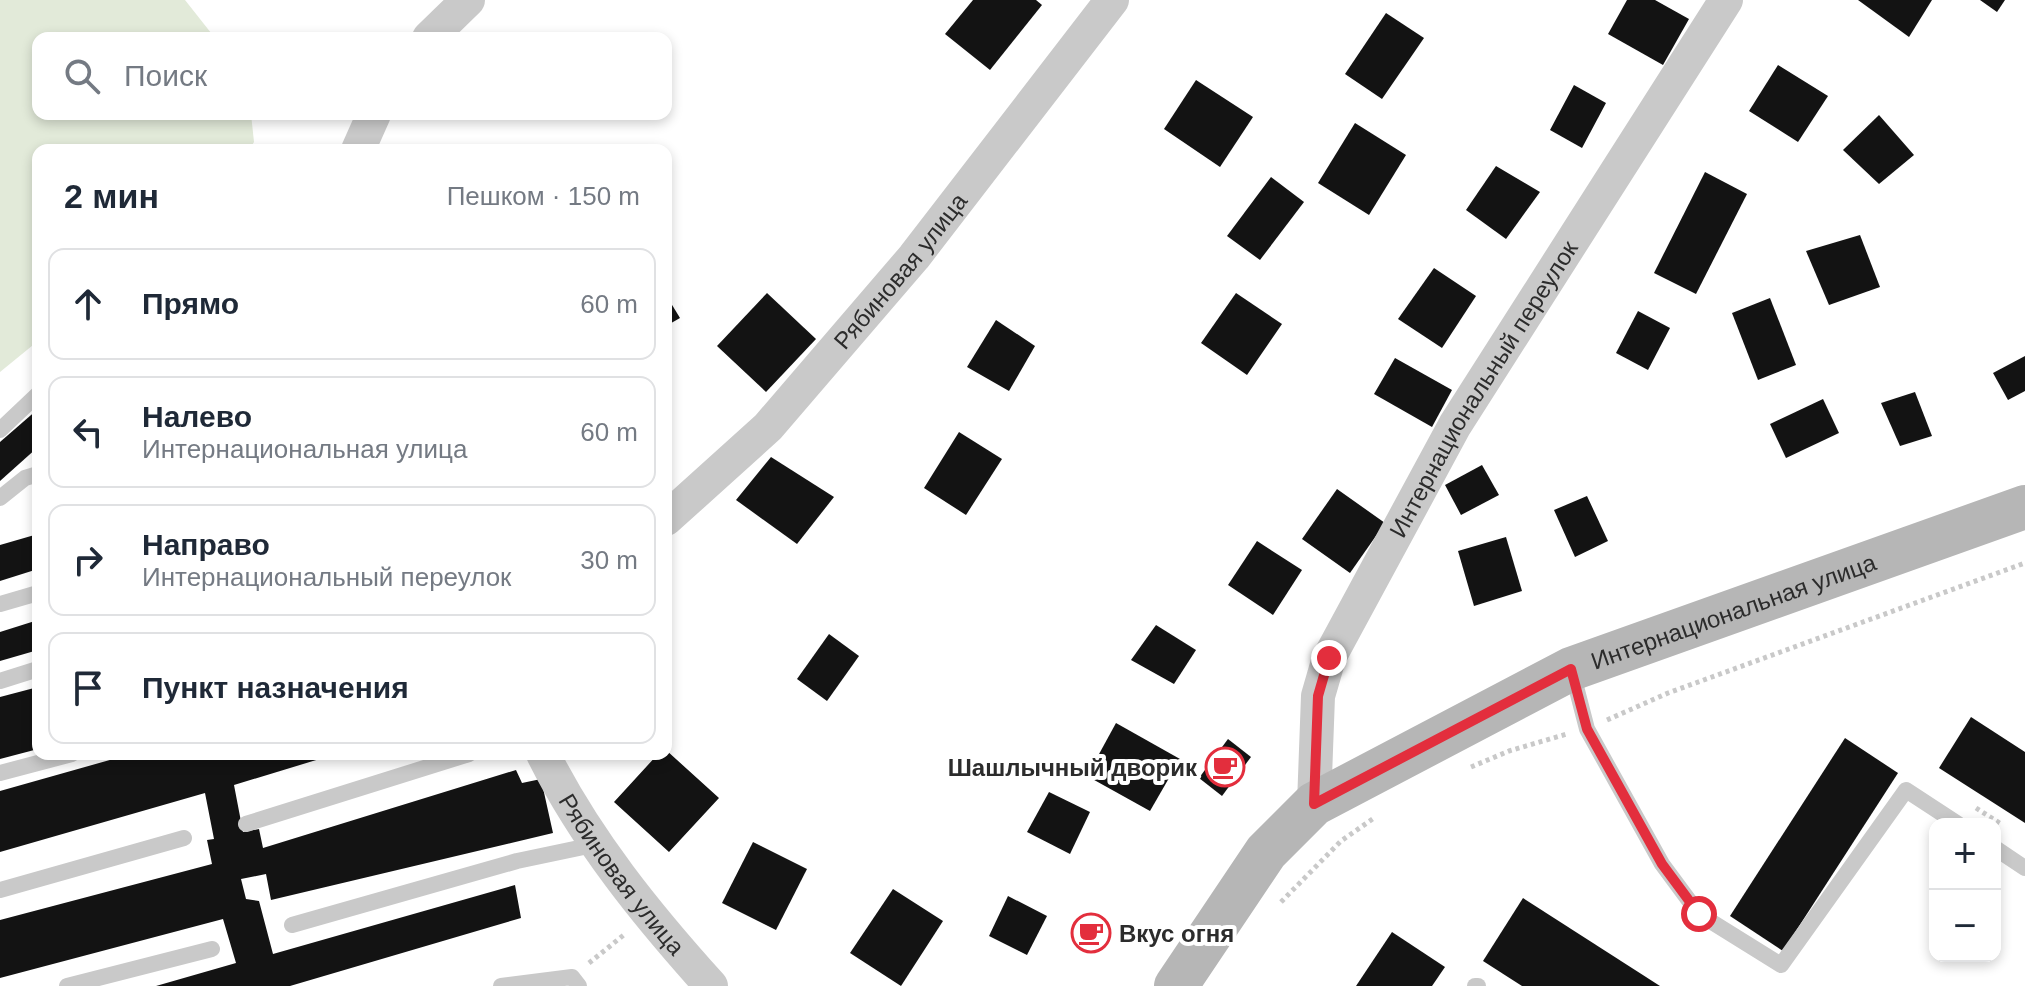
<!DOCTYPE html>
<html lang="ru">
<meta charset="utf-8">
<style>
body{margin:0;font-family:Arial,sans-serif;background:#f2f2f3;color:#1f2937}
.controls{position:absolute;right:24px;bottom:24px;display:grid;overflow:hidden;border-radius:16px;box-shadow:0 4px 12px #0003}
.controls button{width:72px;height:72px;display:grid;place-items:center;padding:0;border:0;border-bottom:2px solid #e0e1e3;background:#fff;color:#1f2937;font:40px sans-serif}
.stop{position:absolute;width:24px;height:24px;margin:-18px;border:6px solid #e32e3d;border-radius:50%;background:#fff}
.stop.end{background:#e32e3d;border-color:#fff;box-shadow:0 2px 8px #0008}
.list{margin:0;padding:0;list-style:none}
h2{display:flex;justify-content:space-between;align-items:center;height:104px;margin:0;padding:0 32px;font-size:34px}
h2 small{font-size:26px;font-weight:400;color:#747a83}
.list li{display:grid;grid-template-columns:52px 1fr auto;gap:24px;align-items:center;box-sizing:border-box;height:112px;margin:0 16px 16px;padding:0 16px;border:2px solid #e0e1e3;border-radius:16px}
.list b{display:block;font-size:30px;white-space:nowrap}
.list p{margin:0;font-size:26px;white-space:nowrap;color:#747a83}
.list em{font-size:26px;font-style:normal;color:#747a83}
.icon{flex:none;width:44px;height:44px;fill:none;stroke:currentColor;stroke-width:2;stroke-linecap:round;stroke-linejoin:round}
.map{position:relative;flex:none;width:2025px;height:986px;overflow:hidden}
.search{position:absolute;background:#fff;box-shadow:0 4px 12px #0003;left:32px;top:32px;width:640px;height:88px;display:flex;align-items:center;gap:20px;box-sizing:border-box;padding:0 28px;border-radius:16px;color:#747a83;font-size:30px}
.panel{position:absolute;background:#fff;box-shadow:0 4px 12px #0003;left:32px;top:144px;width:640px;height:616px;border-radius:16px}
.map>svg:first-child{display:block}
</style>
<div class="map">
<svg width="2025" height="986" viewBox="0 0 2025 986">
<rect width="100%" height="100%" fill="#fff"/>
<path fill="#e2ead9" d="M0,0H185L215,38H38V114H251L254,142L249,150H38V341L0,372Z"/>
<g fill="#131313">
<path d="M973,0H1036L1042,5L990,70L945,34Z"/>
<path d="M1627,0H1655L1689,19L1663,65L1608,34Z"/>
<path d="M1858,0H1932L1909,37Z"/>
<path d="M1980,0H2005L1997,12Z"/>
<path d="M1386,13L1424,38L1382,99L1345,74Z"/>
<path d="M1778,65L1828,96L1798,142L1749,111Z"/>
<path d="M1196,80L1253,117L1220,167L1164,129Z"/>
<path d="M1574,85L1606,103L1582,148L1550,130Z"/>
<path d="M1879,115L1914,155L1879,184L1843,150Z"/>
<path d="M1355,123L1406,155L1369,215L1318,183Z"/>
<path d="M1496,166L1540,192L1506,239L1466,210Z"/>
<path d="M1705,172L1747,194L1696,294L1654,273Z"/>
<path d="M1271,177L1304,202L1260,260L1227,236Z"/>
<path d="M1860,235L1880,287L1829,305L1806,251Z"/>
<path d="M1434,268L1476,296L1442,348L1398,319Z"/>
<path d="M767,293L816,339L766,392L717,346Z"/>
<path d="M1236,293L1282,324L1247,375L1201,343Z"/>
<path d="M666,295L680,318L666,326Z"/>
<path d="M1770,298L1796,365L1758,380L1732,313Z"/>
<path d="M1638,311L1670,328L1648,370L1616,353Z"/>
<path d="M996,320L1035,346L1009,391L967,367Z"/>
<path d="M2025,356V391L2008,400L1993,373Z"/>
<path d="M1395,358L1452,390L1432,427L1374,394Z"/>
<path d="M1915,392L1932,436L1900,446L1881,403Z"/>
<path d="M1823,399L1839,433L1786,458L1770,424Z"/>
<path d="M38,409V447L0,481V442Z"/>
<path d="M959,432L1002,459L966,515L924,488Z"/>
<path d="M771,457L834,497L797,544L736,500Z"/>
<path d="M1482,465L1499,495L1461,515L1445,485Z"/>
<path d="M1337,489L1385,523L1350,573L1302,539Z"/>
<path d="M1587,496L1608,541L1575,557L1554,510Z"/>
<path d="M38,534V569L0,581V545Z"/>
<path d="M1506,537L1522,591L1474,606L1458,551Z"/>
<path d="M1257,541L1302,570L1273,615L1228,585Z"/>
<path d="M38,620V650L0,661V632Z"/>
<path d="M1156,625L1196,650L1174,684L1131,660Z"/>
<path d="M829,634L859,656L827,701L797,679Z"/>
<path d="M38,687V749L0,759V697Z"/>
<path d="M1971,717L2025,752V823L1939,768Z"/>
<path d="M1116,723L1180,759L1150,811L1087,776Z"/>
<path d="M1845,738L1898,773L1783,951L1730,916Z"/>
<path d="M1228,739L1251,757L1222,796L1199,778Z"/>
<path d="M666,750L719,798L669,852L614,802L658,754H666Z"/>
<path d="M131,754H336L234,785L243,832L259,829L263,848L516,770L522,783L541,779L553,833L271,900L266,874L241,879L246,899L259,901L273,954L515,885L521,918L290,986H156L236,963L223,919L0,978V920L212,864L207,840L214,839L205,793L0,852V791Z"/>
<path d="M1049,792L1090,812L1070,854L1027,832Z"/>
<path d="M753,842L807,869L776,930L722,903Z"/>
<path d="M893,889L943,921L901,986L850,953Z"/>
<path d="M1008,896L1047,916L1027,955L989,936Z"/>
<path d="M1523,898L1660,986H1522L1483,961Z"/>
<path d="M1392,932L1445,967L1432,986H1356Z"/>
</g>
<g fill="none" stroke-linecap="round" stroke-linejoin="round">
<g stroke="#c9c9c9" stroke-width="5" stroke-dasharray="4 4" stroke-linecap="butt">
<path d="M1607,720L1668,693L2025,563"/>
<path d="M1471,767L1509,751L1567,734"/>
<path d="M1976,808L2001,824"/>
<path d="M1281,902L1341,841L1374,818"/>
<path d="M589,963L625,934"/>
</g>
<g stroke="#c9c9c9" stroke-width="16">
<path d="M0,430L38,394"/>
<path d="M0,498L25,478L38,474"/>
<path d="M0,604L38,593"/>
<path d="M1572,671L1587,729L1662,864L1699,914L1781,965L1906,790L1958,824"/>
<path d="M0,681L38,669"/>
<path d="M0,773L72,754"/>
<path d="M246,824L469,754"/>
<path d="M1995,848L2025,868"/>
<path d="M0,890L184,838"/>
<path d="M292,925L517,861L598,844"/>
<path d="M67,986L212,949"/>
<path d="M501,986L572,977L579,986"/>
<path d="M1475,986H1478"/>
</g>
<g stroke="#c9c9c9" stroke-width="34">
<path d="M429,38L468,0"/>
<path d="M358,150L374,114"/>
<path id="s1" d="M666,519L768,427L914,257L1112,0"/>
<path id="s2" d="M543,754C586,840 647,915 711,986"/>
<path id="s3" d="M1314,804L1318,696L1329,658L1455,425L1726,0"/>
</g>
<path stroke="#b6b6b6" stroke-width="44" id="s4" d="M1176,986L1266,852L1314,804L1571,669L2025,507"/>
</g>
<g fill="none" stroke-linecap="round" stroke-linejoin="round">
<path stroke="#e32e3d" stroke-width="10" d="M1329,658L1318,696L1314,804L1571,669L1587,729L1662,864L1699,914"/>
</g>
<defs>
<symbol id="cafe-ring" viewBox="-11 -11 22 22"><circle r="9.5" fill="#fff" stroke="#e32e3d" stroke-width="1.5"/><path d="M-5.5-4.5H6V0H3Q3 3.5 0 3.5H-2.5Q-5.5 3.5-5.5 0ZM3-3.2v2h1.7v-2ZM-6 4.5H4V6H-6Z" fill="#e32e3d"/></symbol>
</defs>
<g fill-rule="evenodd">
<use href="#cafe-ring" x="1203" y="745" width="44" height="44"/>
<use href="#cafe-ring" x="1069" y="911" width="44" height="44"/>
</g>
<g text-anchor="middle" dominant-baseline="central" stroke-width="8" stroke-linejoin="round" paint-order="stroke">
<g font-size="24" fill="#2c2c2c" stroke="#fff">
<text stroke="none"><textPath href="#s1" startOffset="342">Рябиновая улица</textPath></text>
<text stroke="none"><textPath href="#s3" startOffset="458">Интернациональный переулок</textPath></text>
<text stroke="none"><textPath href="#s4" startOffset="692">Интернациональная улица</textPath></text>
<text stroke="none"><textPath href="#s2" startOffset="144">Рябиновая улица</textPath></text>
</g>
<g font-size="24" font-weight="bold" fill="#2c2c2c" stroke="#fff" text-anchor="end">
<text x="1197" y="767">Шашлычный дворик</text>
<text x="1119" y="933" text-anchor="start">Вкус огня</text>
</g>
</g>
</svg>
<div class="controls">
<button>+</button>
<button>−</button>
</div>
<div class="stop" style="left:1699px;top:914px"></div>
<div class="stop end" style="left:1329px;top:658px"></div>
<div class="search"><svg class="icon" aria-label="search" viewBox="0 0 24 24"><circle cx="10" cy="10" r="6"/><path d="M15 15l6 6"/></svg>Поиск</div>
<section class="panel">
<h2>2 мин<small>Пешком · 150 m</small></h2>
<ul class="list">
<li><svg class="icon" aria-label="ahead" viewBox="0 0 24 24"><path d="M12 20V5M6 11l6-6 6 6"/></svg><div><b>Прямо</b></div><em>60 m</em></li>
<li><svg class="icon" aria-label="left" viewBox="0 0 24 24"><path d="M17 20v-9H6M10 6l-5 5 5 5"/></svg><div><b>Налево</b><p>Интернациональная улица</p></div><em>60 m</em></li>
<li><svg class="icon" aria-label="right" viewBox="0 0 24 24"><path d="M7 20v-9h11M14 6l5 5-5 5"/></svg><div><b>Направо</b><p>Интернациональный переулок</p></div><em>30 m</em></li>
<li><svg class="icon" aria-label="arrive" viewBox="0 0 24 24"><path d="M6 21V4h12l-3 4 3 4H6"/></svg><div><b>Пункт назначения</b></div></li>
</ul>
</section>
</div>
